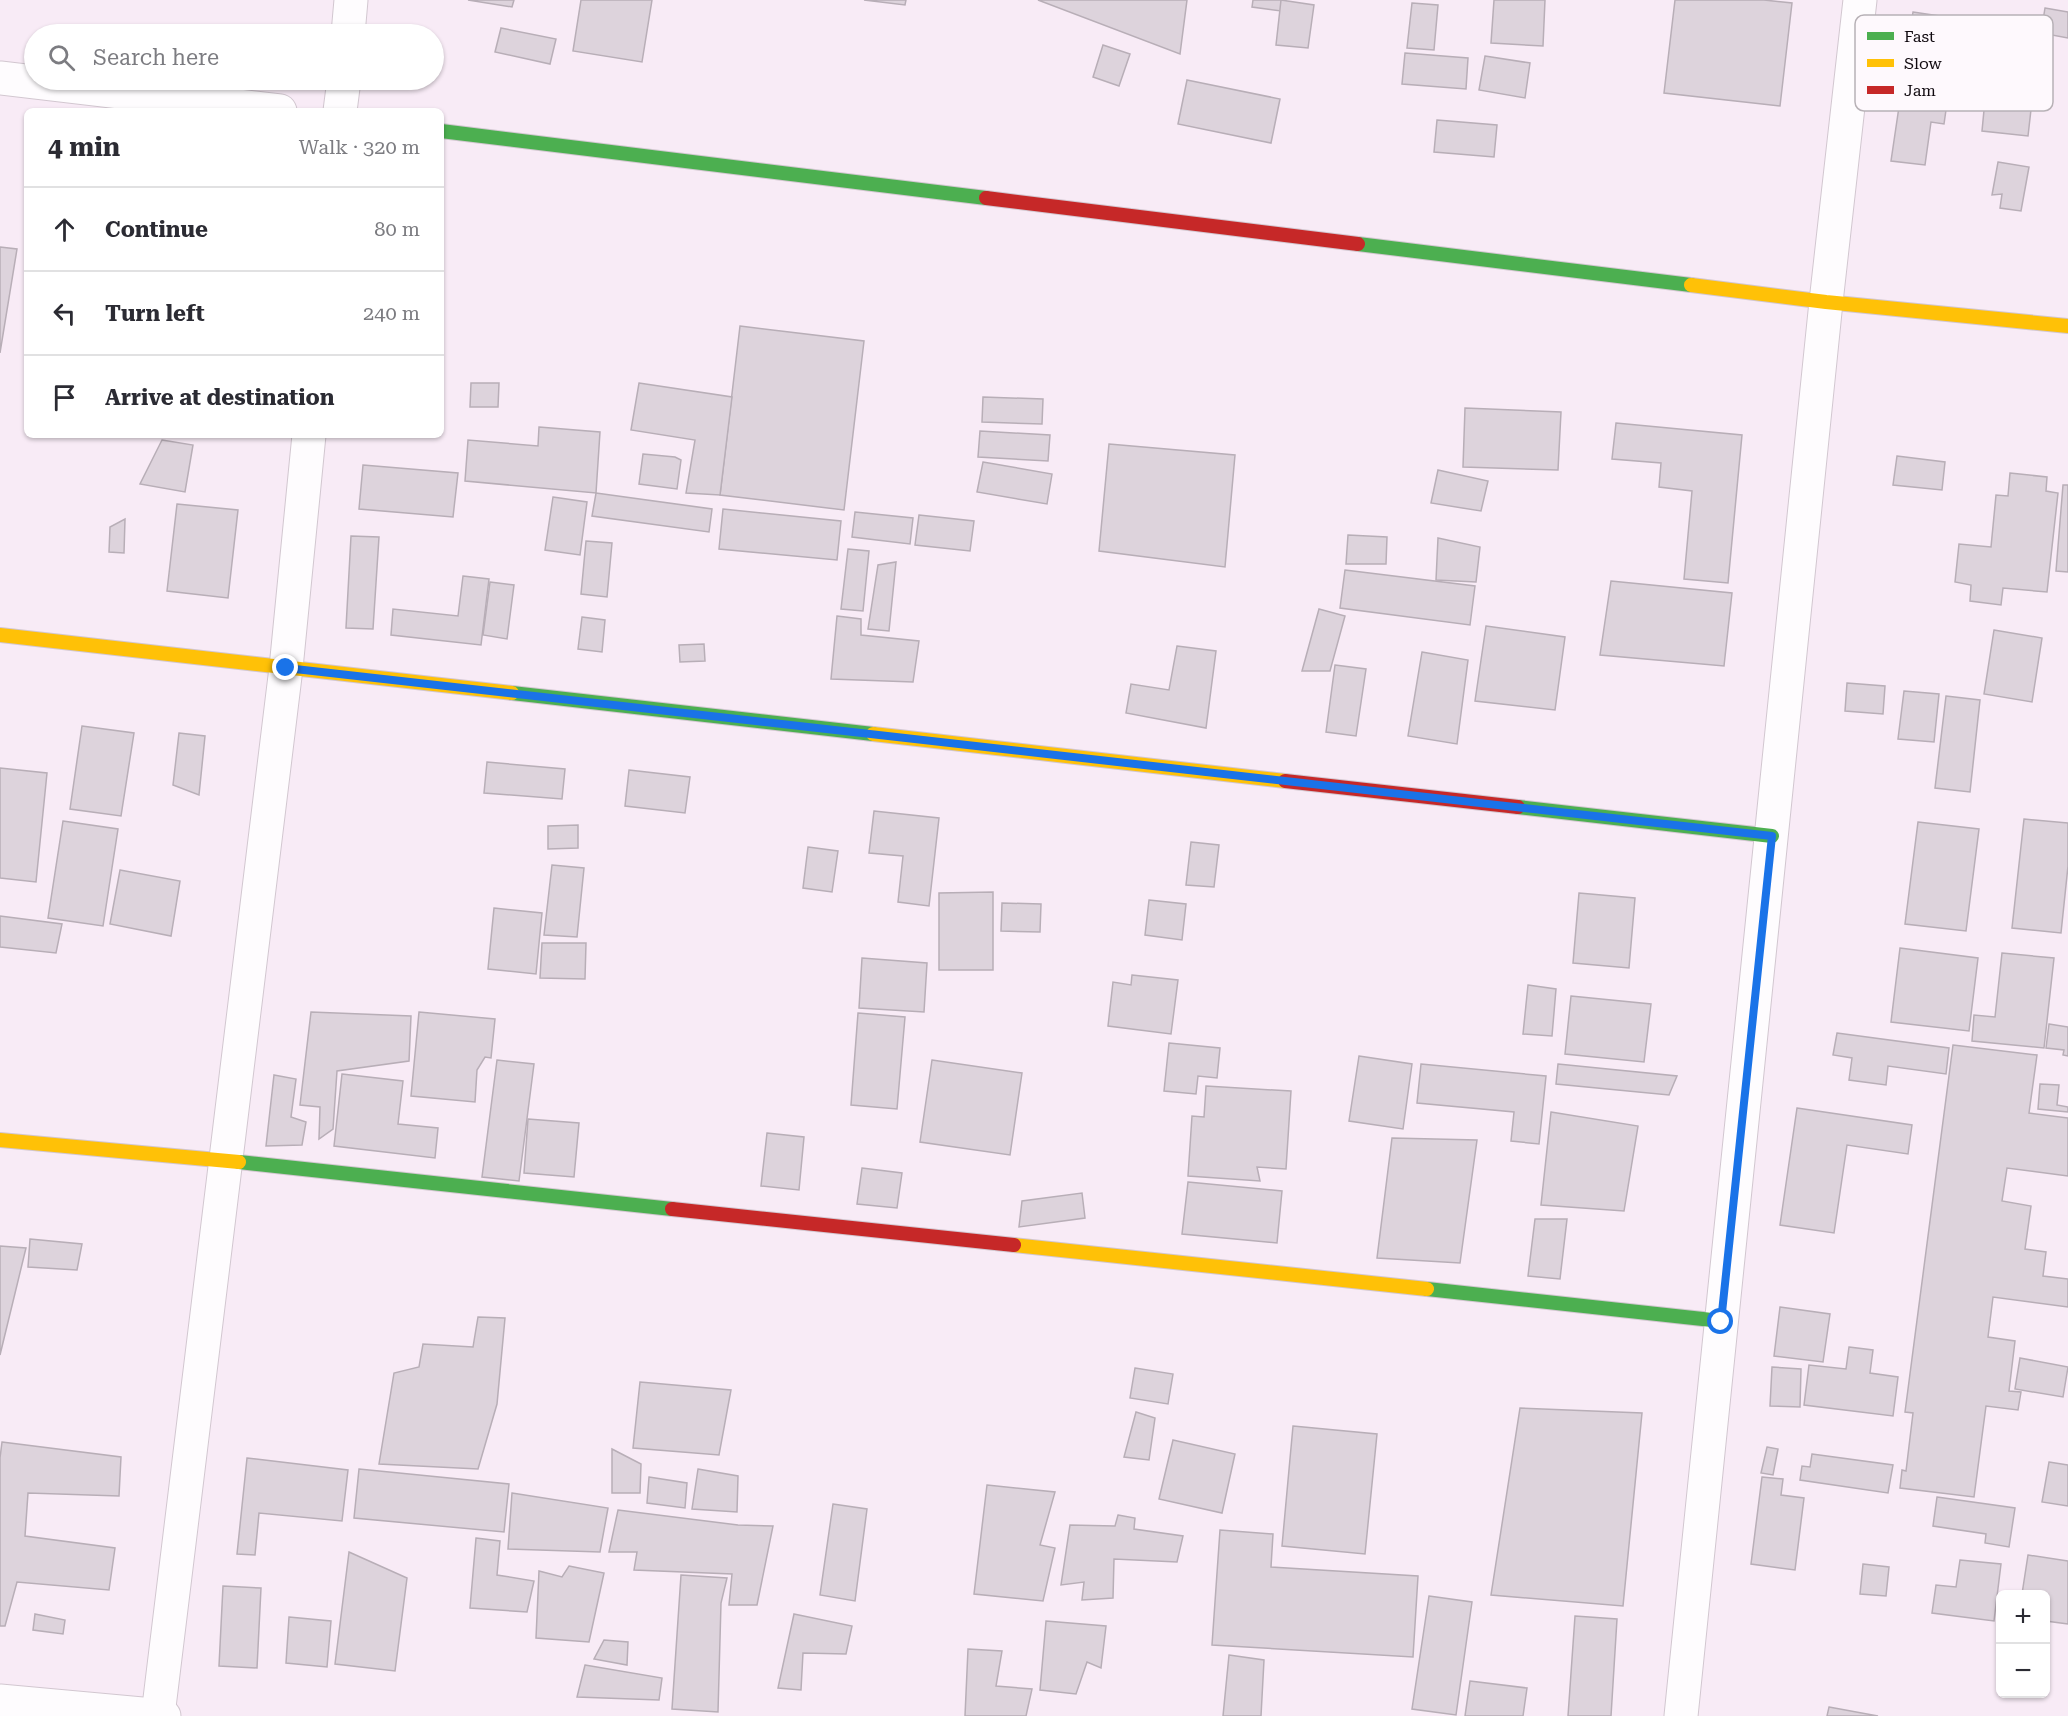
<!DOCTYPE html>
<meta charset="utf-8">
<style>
body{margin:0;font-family:"Roboto Serif",serif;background:#f2f2f3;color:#2b2b33}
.controls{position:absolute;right:18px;bottom:18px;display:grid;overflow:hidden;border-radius:9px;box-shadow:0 2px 4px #0004}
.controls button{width:54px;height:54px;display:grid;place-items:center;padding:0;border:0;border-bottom:2px solid #e1e1e2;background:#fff;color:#2b2b33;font:30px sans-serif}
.stop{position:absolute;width:18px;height:18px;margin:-14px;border:4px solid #1a73e8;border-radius:50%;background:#fff}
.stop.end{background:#1a73e8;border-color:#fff;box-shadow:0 2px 6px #0008}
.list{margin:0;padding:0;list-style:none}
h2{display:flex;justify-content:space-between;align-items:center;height:78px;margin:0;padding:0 24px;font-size:26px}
h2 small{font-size:20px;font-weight:400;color:#7c7c81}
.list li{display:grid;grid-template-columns:39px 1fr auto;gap:18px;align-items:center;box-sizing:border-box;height:84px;padding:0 24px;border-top:2px solid #e1e1e2}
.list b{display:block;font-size:22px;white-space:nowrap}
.list em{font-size:20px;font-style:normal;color:#7c7c81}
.icon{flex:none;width:33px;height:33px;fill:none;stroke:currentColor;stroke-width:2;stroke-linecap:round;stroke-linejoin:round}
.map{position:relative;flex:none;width:2068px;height:1716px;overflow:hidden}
.search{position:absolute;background:#fff;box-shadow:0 2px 4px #0004;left:24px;top:24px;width:420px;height:66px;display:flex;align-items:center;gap:15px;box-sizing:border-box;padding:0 21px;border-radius:33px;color:#7c7c81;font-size:22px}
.panel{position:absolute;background:#fff;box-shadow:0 2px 4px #0004;left:24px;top:108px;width:420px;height:330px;border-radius:9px}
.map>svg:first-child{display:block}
</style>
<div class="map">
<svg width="2068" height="1716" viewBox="0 0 2068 1716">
<rect width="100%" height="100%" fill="#f8ebf6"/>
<g fill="#ddd3dc" stroke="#b8aeb7" stroke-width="1.5">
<path d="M468,0H514L512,7Z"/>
<path d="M581,0H652L642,62L573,51Z"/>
<path d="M864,0H906L905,5Z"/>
<path d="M1038,0H1187L1180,54Z"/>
<path d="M1253,0H1281V11L1252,7Z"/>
<path d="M1281,0L1314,5L1308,48L1276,45Z"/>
<path d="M1494,0H1545L1543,46L1491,43Z"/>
<path d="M1675,0H1764L1792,3L1780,106L1664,93Z"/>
<path d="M1412,3L1438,5L1434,50L1407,48Z"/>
<path d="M2045,8L2068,12V38L2041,33Z"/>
<path d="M1913,12L1959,19L1944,124L1931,122L1925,165L1891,161Z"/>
<path d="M501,28L556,39L550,64L495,52Z"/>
<path d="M1103,45L1130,54L1119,86L1093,77Z"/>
<path d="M1405,53L1468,58L1466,89L1402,84Z"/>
<path d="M1485,56L1530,63L1525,98L1479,90Z"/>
<path d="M1987,79L2034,83L2028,136L1982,131Z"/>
<path d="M1187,80L1280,99L1271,143L1178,124Z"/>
<path d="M1437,120L1497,125L1494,157L1434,152Z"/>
<path d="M1998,162L2029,167L2021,211L2000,208L2002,194L1992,195Z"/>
<path d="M0,247L17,249L0,353Z"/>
<path d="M740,326L864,341L844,510L720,495Z"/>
<path d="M471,383H499L498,407H470Z"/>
<path d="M639,383L732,397L720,495L686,493L695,440L631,430Z"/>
<path d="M983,397L1043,399L1042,424L982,422Z"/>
<path d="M1465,408L1561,412L1558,470L1463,467Z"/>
<path d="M1616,423L1742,435L1728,583L1684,579L1692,491L1659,487L1661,463L1612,459Z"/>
<path d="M539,427L600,432L596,493L465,481L468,440L538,446Z"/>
<path d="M980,431L1050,435L1048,461L978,457Z"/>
<path d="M162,440L193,445L185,492L140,484Z"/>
<path d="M1109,444L1235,455L1225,567L1099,551Z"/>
<path d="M643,454L675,457L681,460L677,489L639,484Z"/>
<path d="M1897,456L1945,462L1942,490L1893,485Z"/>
<path d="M983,462L1052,474L1047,504L977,492Z"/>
<path d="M363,465L458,473L453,517L359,509Z"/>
<path d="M1438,470L1488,481L1481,511L1431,503Z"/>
<path d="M2010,473L2047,477L2046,491L2058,493L2047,592L2003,588L2001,605L1970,601L1971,585L1955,582L1959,544L1991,547L1996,495L2008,496Z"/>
<path d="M2063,485H2068V572L2056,571Z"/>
<path d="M596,493L712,509L709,532L592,516Z"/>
<path d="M553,497L587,502L580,555L545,550Z"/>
<path d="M177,504L238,510L228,598L167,591Z"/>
<path d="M723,509L841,521L837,560L719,549Z"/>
<path d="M855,512L913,518L910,544L852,537Z"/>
<path d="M919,515L974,521L970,551L915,545Z"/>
<path d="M125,519L124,553L109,552L110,527Z"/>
<path d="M1348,535L1387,537L1386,564H1346Z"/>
<path d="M351,536L379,537L373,629L346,628Z"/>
<path d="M1438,538L1480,547L1476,582L1436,580Z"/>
<path d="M586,541L612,543L607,597L581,594Z"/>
<path d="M848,549L869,551L863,611L841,609Z"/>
<path d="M896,562L889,631L868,629L878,565Z"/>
<path d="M1345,570L1475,586L1470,625L1340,608Z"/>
<path d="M463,576L489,579L481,645L391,635L393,609L458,616Z"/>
<path d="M1611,581L1732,593L1724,666L1600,655Z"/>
<path d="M490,582L514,585L507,639L483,635Z"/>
<path d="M1319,609L1345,616L1330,671H1302Z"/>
<path d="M837,616L861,619V635L919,641L913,682L831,679Z"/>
<path d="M582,617L605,620L602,652L578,649Z"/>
<path d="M1486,626L1565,637L1555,710L1475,701Z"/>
<path d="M1994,630L2042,638L2032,702L1984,694Z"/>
<path d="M704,644L705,661L680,662L679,645Z"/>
<path d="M1177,646L1216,651L1206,728L1126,713L1131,684L1169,690Z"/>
<path d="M1422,652L1468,660L1457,744L1408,736Z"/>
<path d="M1335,665L1366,669L1356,736L1326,732Z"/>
<path d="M1847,683L1885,686L1883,714L1845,711Z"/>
<path d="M1904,691L1939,694L1934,742L1898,739Z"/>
<path d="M1946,696L1980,700L1970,792L1935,788Z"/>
<path d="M82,726L134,733L121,816L70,809Z"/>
<path d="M179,733L205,736L199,795L173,785Z"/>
<path d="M487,762L565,769L562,799L484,793Z"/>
<path d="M0,768L47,773L36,882L0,878Z"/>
<path d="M629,770L690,777L685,813L625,806Z"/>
<path d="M874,811L939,818L929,906L898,902L903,856L869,853Z"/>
<path d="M2024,819L2068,823V866L2061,933L2012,928Z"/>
<path d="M63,821L118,829L103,926L48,918Z"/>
<path d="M1918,822L1979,829L1966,931L1905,924Z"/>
<path d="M578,825V848L548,849V826Z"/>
<path d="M1191,842L1219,845L1214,887L1186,885Z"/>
<path d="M808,847L838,851L832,892L803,888Z"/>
<path d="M552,865L584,868L577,937L544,935Z"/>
<path d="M120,870L180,881L171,936L110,924Z"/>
<path d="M993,892V970H939V893Z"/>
<path d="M1579,893L1635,898L1629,968L1573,963Z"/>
<path d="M1149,900L1186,904L1182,940L1145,935Z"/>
<path d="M1002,903L1041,904L1040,932L1001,931Z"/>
<path d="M494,908L542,913L536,974L488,969Z"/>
<path d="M0,916L62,924L56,953L0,947Z"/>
<path d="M542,943H586L585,979L540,978Z"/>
<path d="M1900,948L1978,958L1969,1031L1891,1022Z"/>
<path d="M2002,953L2054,958L2044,1048L1972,1041L1974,1015L1995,1017Z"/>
<path d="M862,958L927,963L924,1012L859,1008Z"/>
<path d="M1132,975L1178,980L1171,1034L1108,1026L1113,982L1131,985Z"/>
<path d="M1528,985L1556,989L1552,1036L1523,1034Z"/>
<path d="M1571,996L1651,1004L1644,1062L1565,1054Z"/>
<path d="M311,1012L411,1016L409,1061L337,1071L333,1129L319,1139L320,1107L300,1105Z"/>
<path d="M419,1012L495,1019L491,1058L485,1057L477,1070L475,1102L411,1096Z"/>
<path d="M858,1013L905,1017L897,1109L851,1105Z"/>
<path d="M2049,1024L2068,1027V1056L2063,1055L2064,1050L2046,1048Z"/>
<path d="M1837,1033L1949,1048L1946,1074L1888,1066L1886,1085L1849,1080L1852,1058L1833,1055Z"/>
<path d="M1169,1043L1220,1048L1217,1078L1198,1076L1196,1094L1164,1091Z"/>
<path d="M1953,1045L2037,1055L2029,1113L2068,1118V1176L2007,1168L2002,1201L2031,1206L2025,1249L2046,1252L2043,1276L2068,1279V1307L1993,1297L1988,1337L2015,1341L2009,1391L2021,1392L2018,1410L1986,1406L1974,1497L1900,1488L1902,1470L1906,1471L1913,1413L1905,1412Z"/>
<path d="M1359,1056L1412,1064L1403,1129L1349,1121Z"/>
<path d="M497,1060L534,1064L519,1181L482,1177Z"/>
<path d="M932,1060L1022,1073L1010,1155L920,1142Z"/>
<path d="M1421,1064L1546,1076L1539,1144L1511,1141L1514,1112L1417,1103Z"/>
<path d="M1558,1064L1677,1076L1669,1095L1556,1084Z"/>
<path d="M342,1074L403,1081L398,1124L438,1128L435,1158L334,1146Z"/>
<path d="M274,1075L296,1079L291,1117L306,1122L302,1145L266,1146Z"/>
<path d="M2040,1084L2059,1085L2057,1105L2068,1107V1112L2038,1109Z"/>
<path d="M1206,1086L1291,1091L1286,1169L1257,1167L1260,1181L1188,1176L1192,1116L1204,1117Z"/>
<path d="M1797,1108L1912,1125L1908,1154L1847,1145L1834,1233L1780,1225Z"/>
<path d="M1551,1112L1638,1126L1624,1211L1541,1205Z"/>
<path d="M528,1119L579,1123L574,1177L524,1173Z"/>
<path d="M767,1133L804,1137L799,1190L761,1186Z"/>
<path d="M1392,1138L1477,1140L1460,1263L1377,1258Z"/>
<path d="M862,1168L902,1173L897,1208L857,1204Z"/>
<path d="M1188,1182L1282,1191L1277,1243L1182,1234Z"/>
<path d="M1082,1193L1085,1218L1019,1227L1022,1201Z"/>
<path d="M1535,1219H1567L1560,1279L1528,1276Z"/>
<path d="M30,1239L82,1244L77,1270L28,1267Z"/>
<path d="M0,1246L26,1248L0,1355Z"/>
<path d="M1780,1307L1830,1314L1823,1362L1774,1356Z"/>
<path d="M478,1317L505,1318L497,1404L478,1469L379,1464L394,1373L419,1367L423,1344L473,1347Z"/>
<path d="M1849,1347L1873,1350L1870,1373L1898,1377L1893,1416L1804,1405L1809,1365L1846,1369Z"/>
<path d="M2020,1358L2068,1367L2063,1397L2015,1389Z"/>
<path d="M1772,1367L1801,1369L1800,1407L1770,1406Z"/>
<path d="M1135,1368L1173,1374L1168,1404L1130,1398Z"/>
<path d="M640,1382L731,1390L719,1455L633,1448Z"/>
<path d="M1520,1408L1642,1413L1623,1606L1491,1595Z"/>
<path d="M1136,1412L1155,1418L1149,1460L1124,1457Z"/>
<path d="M1293,1426L1377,1434L1365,1554L1282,1546Z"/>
<path d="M1173,1440L1235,1454L1222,1513L1159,1499Z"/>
<path d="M2,1442L121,1457L119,1496L28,1493L25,1536L115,1548L109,1590L17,1582L5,1626H0V1458Z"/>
<path d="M1767,1447L1778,1449L1773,1475L1761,1473Z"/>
<path d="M612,1449L641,1464L640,1493H612Z"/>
<path d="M1812,1454L1893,1465L1888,1493L1800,1480L1802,1466L1810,1467Z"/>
<path d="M247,1458L348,1470L342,1521L259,1513L255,1555L237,1554Z"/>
<path d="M2049,1462L2068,1465V1506L2042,1502Z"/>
<path d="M359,1469L509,1484L504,1532L354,1518Z"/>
<path d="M698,1469L738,1476L737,1512L692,1509Z"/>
<path d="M649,1477L687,1483L685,1508L647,1503Z"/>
<path d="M1762,1477L1783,1479L1781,1495L1804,1498L1795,1570L1751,1564Z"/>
<path d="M987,1485L1055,1492L1040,1545L1055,1548L1043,1601L974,1594Z"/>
<path d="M512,1493L608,1508L600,1552L508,1549Z"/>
<path d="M1937,1497L2015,1508L2009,1547L1985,1543L1986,1534L1933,1526Z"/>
<path d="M833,1504L867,1509L855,1601L820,1595Z"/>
<path d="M618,1510L738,1525L773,1526L757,1605H729L732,1574L634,1570L637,1552H609Z"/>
<path d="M1118,1515L1135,1518L1134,1529L1183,1536L1177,1562L1114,1559L1113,1598L1082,1600L1084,1582L1061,1585L1070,1525L1115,1526Z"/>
<path d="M1220,1530L1273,1534L1271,1567L1418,1576L1413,1657L1212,1645Z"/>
<path d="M476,1538L500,1541L497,1575L534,1581L527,1612L470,1608Z"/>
<path d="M349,1552L407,1578L395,1671L335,1664Z"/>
<path d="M2028,1555L2068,1561V1624L2046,1621V1594H2022Z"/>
<path d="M1960,1560L2001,1564L1994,1621L1932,1613L1936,1585L1956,1587Z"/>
<path d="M1863,1564L1889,1567L1886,1596L1860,1594Z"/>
<path d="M569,1566L604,1573L589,1642L536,1638L539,1571L562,1577Z"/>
<path d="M681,1575L727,1578L721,1603L718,1712L672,1709Z"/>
<path d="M223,1586L261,1588L257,1668L219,1666Z"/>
<path d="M1429,1596L1472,1602L1456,1715L1412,1709Z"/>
<path d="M35,1614L65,1620L63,1634L33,1630Z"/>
<path d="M794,1614L852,1626L846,1654L803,1653L801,1690L778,1688Z"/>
<path d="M1575,1616L1617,1619L1611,1716H1568Z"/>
<path d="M289,1617L331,1621L327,1667L286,1663Z"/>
<path d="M1046,1621L1106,1626L1101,1668L1087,1662L1076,1694L1040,1690Z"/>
<path d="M604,1640L628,1642L627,1665L594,1659Z"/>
<path d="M968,1649L1002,1651L996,1686L1032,1689L1026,1716H965Z"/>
<path d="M1229,1655L1264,1660L1261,1716H1223Z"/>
<path d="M585,1665L662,1678L659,1700L577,1697Z"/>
<path d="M1470,1681L1527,1688L1523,1716H1465Z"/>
<path d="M1829,1707L1878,1716H1827Z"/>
</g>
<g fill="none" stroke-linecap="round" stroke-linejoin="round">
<defs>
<g id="street">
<path d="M348,34L351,0"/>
<path d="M0,78L280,111"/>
<path d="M340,111L344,80"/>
<path d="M0,1701L164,1716"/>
<path d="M158,1715L286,668L309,435"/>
<path d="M1681,1716L1826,302L1860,0"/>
</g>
<g id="fast">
<path d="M441,131L986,198"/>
<path d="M1358,244L1691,285"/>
<path d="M512,693L873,734"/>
<path d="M1518,807L1772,836"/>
<path d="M239,1162L672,1209"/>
<path d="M1427,1289L1721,1321"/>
</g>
<g id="slow">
<path d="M1691,285L1826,302L2068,326"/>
<path d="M0,635L512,693"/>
<path d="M873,734L1285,781"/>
<path d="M0,1140L239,1162"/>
<path d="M1014,1245L1427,1289"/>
</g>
<g id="jam">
<path d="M986,198L1358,244"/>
<path d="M1285,781L1518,807"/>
<path d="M672,1209L1014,1245"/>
</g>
</defs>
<use href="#street" stroke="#d2c7d0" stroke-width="35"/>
<use href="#fast" stroke="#d2c7d0" stroke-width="16"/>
<use href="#slow" stroke="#d2c7d0" stroke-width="16"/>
<use href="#jam" stroke="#d2c7d0" stroke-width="16"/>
<use href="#street" stroke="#fefcfe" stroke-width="33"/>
<use href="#fast" stroke="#4caf50" stroke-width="14"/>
<use href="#slow" stroke="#ffc107" stroke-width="14"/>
<use href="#jam" stroke="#c62828" stroke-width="14"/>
</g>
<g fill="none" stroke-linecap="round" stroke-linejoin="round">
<path stroke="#1a73e8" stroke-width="8" d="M286,668L1772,836L1721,1322"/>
</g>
<rect x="1855" y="15" width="198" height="96" rx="9" fill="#fef9fd" stroke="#b7b1b6" stroke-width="1.5"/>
<rect x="1867" y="32" width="27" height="8" fill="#4caf50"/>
<rect x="1867" y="59" width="27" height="8" fill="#ffc107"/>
<rect x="1867" y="86" width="27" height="8" fill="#c62828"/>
<g font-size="16" fill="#10090f">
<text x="1904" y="42">Fast</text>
<text x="1904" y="69">Slow</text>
<text x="1904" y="96">Jam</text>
</g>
</svg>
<div class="controls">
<button>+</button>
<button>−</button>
</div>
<div class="stop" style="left:1721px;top:1322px"></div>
<div class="stop end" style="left:286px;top:668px"></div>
<div class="search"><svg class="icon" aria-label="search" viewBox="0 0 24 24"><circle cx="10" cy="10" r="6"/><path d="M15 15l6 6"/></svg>Search here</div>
<section class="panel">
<h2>4 min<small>Walk · 320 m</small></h2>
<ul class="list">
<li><svg class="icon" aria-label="ahead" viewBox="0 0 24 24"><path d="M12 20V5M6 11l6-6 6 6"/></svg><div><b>Continue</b></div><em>80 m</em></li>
<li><svg class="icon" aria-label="left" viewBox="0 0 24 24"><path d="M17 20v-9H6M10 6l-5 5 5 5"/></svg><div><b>Turn left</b></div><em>240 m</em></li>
<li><svg class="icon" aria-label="arrive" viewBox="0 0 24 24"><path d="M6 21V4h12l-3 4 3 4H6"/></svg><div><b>Arrive at destination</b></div></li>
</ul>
</section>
</div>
